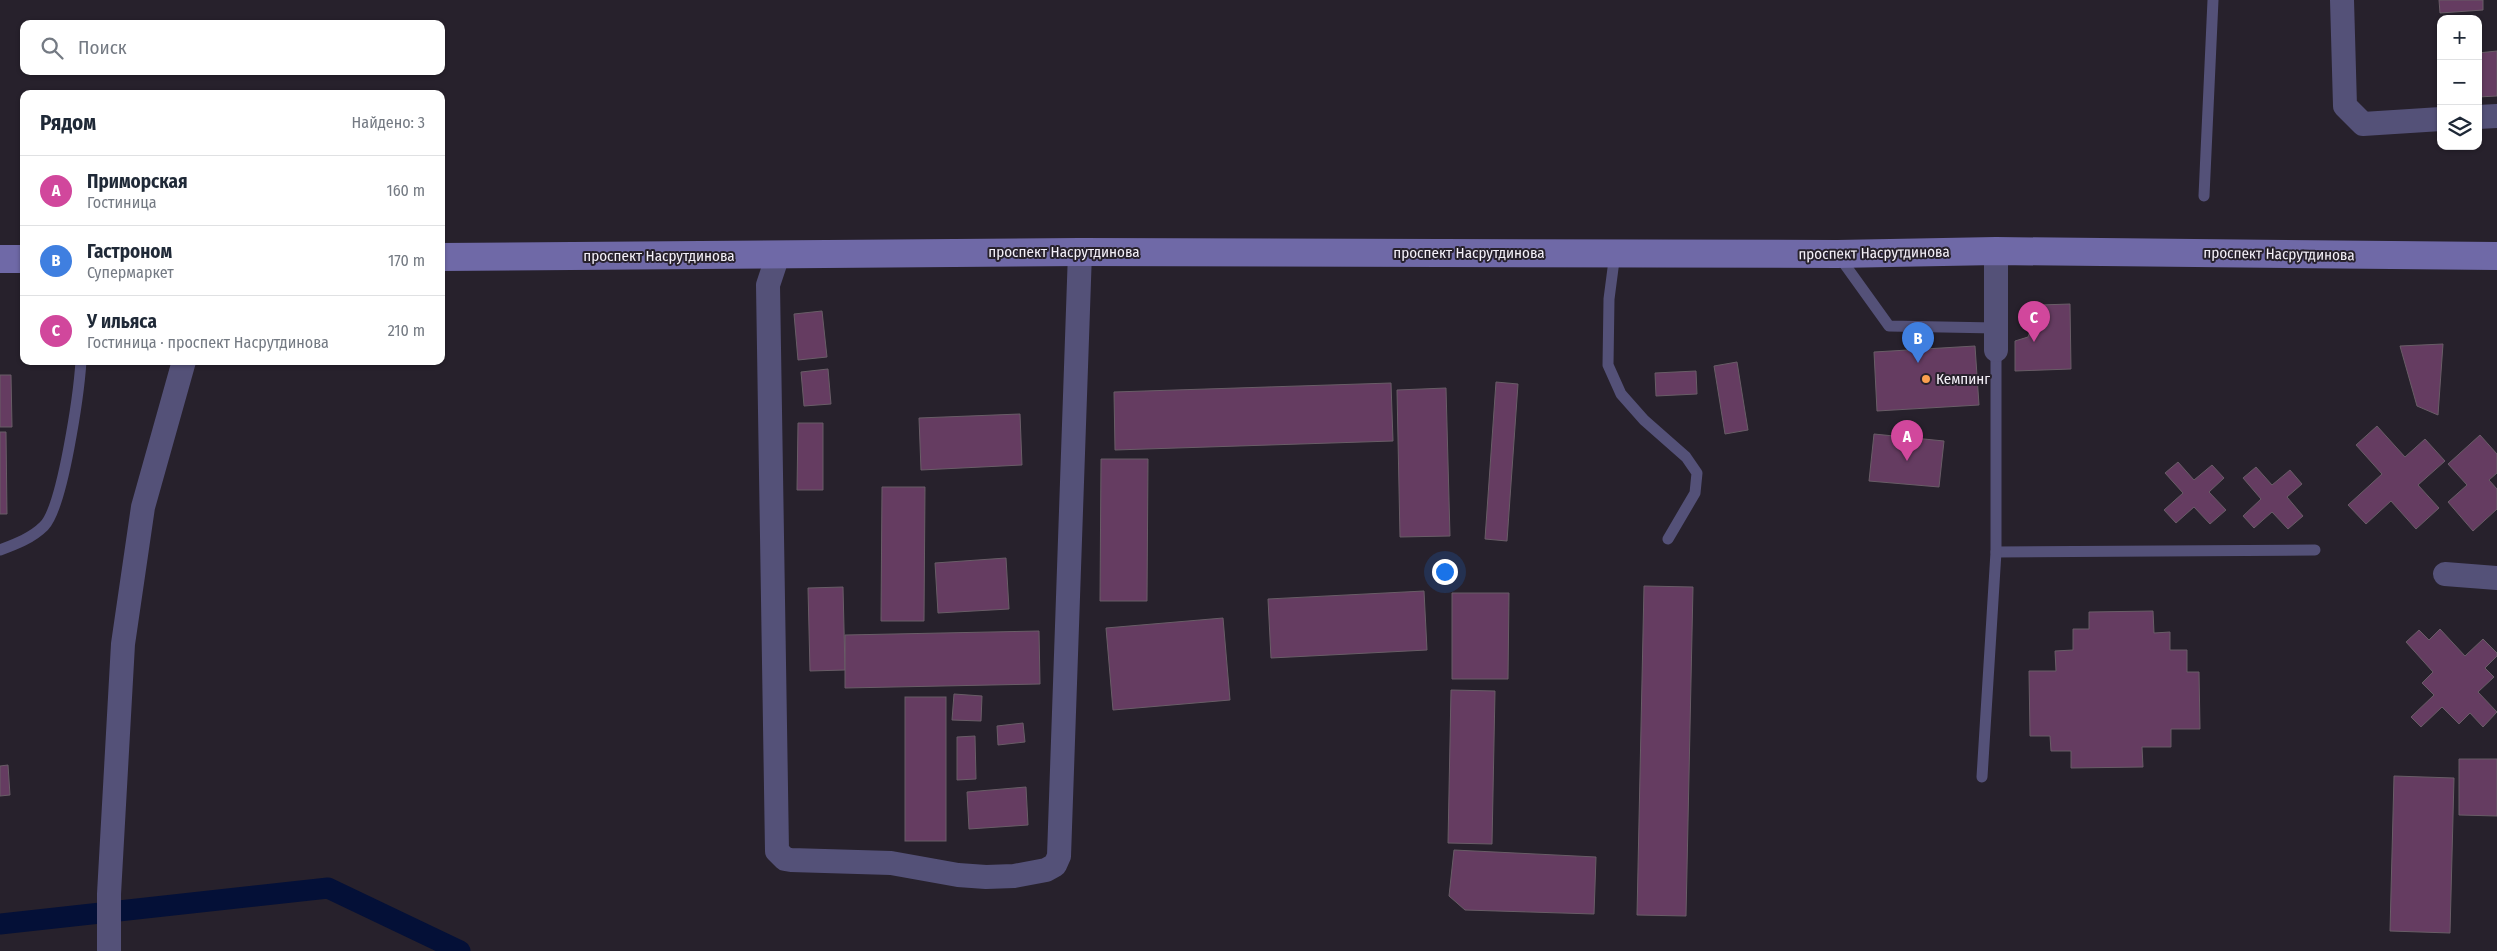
<!DOCTYPE html>
<html lang="ru">
<meta charset="utf-8">
<style>
body{margin:0;font-family:"Fira Sans Condensed",sans-serif;background:#f6f6f7;color:#1f2937}
.controls{position:absolute;right:15px;top:15px;display:grid;overflow:hidden;border-radius:10px;box-shadow:0 1px 4px #0004}
.controls button{width:45px;height:45px;display:grid;place-items:center;padding:0;border:0;border-bottom:1px solid #e0e1e3;background:#fff;color:#1f2937;font:25px sans-serif}
.you{position:absolute;left:1444px;top:571px;width:18px;height:18px;margin:-12px;border:4px solid #fff;border-radius:50%;background:#1a73e8;box-shadow:0 0 0 8px #1a73e833}
.badge{display:grid;place-items:center;width:32px;height:32px;border-radius:50%;background:#825e42;color:#fff;font-size:16px;font-weight:700}
.pin{position:absolute;translate:-50% -41px;filter:drop-shadow(0 1px 2px #0008)}
.pin::after{content:'';position:absolute;top:26px;width:18px;height:15px;background:inherit;clip-path:polygon(0 0,100% 0,50% 100%)}
.list{margin:0;padding:0;list-style:none}
h2{display:flex;justify-content:space-between;align-items:center;height:65px;margin:0;padding:0 20px;font-size:21px}
h2 small{font-size:16px;font-weight:400;color:#747a83}
.list li{display:grid;grid-template-columns:32px 1fr auto;gap:15px;align-items:center;box-sizing:border-box;height:70px;padding:0 20px;border-top:1px solid #e0e1e3}
.list b{display:block;font-size:19px;white-space:nowrap}
.list p{margin:0;font-size:16px;white-space:nowrap;color:#747a83}
.list em{font-size:16px;font-style:normal;color:#747a83}
.icon{flex:none;width:28px;height:28px;fill:none;stroke:currentColor;stroke-width:2;stroke-linecap:round;stroke-linejoin:round}
.map{position:relative;flex:none;width:2497px;height:951px;overflow:hidden}
.search{position:absolute;background:#fff;box-shadow:0 1px 4px #0004;left:20px;top:20px;width:425px;height:55px;display:flex;align-items:center;gap:12px;box-sizing:border-box;padding:0 18px;border-radius:10px;color:#747a83;font-size:19px}
.panel{position:absolute;background:#fff;box-shadow:0 1px 4px #0004;left:20px;top:90px;width:425px;height:275px;border-radius:10px}
.map>svg:first-child{display:block}
</style>
<div class="map">
<svg width="2497" height="951" viewBox="0 0 2497 951">
<rect width="100%" height="100%" fill="#27212c"/>
<g fill="none" stroke-linecap="round" stroke-linejoin="round">
<path stroke="#041037" stroke-width="21" d="M0,924L328,888L460,951"/>
</g>
<g fill="#653c61" stroke="#695d67">
<path d="M2439,0H2483V10L2440,13Z"/>
<path d="M2497,51V96L2478,97V53Z"/>
<path d="M2070,304L2071,369L2015,371V341L2028,337L2040,305Z"/>
<path d="M822,311L827,357L798,360L794,314Z"/>
<path d="M2443,344L2438,415L2417,406L2400,346Z"/>
<path d="M1975,346L1979,405L1877,411L1874,352Z"/>
<path d="M1737,362L1748,430L1725,434L1714,366Z"/>
<path d="M828,369L831,404L804,406L801,372Z"/>
<path d="M1696,371L1697,394L1656,396L1655,373Z"/>
<path d="M0,375H11L12,427H0Z"/>
<path d="M1496,382L1518,384L1507,541L1485,539Z"/>
<path d="M1391,383L1393,441L1115,450L1114,392Z"/>
<path d="M1446,388L1450,536L1400,537L1397,390Z"/>
<path d="M1020,414L1022,465L921,470L919,418Z"/>
<path d="M798,423H823V490H797Z"/>
<path d="M2377,426L2405,457L2425,439L2445,461L2418,485L2439,508L2416,529L2391,501L2366,524L2348,505L2382,474L2356,445Z"/>
<path d="M0,432H6L7,514H0Z"/>
<path d="M1874,434L1944,441L1939,487L1869,481Z"/>
<path d="M2480,435L2497,454V473L2489,480L2497,489V509L2473,531L2448,502L2467,485L2448,464Z"/>
<path d="M1101,459H1148L1147,601H1100Z"/>
<path d="M2178,462L2194,480L2212,465L2224,478L2209,492L2226,510L2210,524L2194,507L2176,523L2164,510L2183,493L2165,473Z"/>
<path d="M2256,467L2272,485L2290,470L2302,484L2287,497L2303,516L2288,529L2272,512L2254,528L2243,516L2261,499L2243,478Z"/>
<path d="M882,487H925L924,621H881Z"/>
<path d="M1006,558L1009,609L938,613L935,563Z"/>
<path d="M1644,586L1693,587L1686,916L1637,915Z"/>
<path d="M843,587L845,670L810,671L808,588Z"/>
<path d="M1424,591L1427,650L1271,658L1268,599Z"/>
<path d="M1452,593H1509L1508,679H1452Z"/>
<path d="M2153,611L2154,633L2170,632V650H2187V672H2199L2200,729H2171V747H2142L2143,767L2071,768V751H2051L2050,736H2030L2029,671H2056L2055,651L2073,650V629H2089V612Z"/>
<path d="M1223,618L1230,700L1113,710L1106,628Z"/>
<path d="M2440,629L2465,656L2483,639L2497,653V656L2485,668L2494,677L2478,692L2497,712L2483,727L2470,713L2459,724L2442,707L2421,727L2411,717L2434,695L2422,683L2433,672L2406,642L2419,630L2429,640Z"/>
<path d="M1039,631L1040,684L845,688V635Z"/>
<path d="M1451,690L1495,691L1492,844L1448,843Z"/>
<path d="M954,694L982,696L981,721L952,720Z"/>
<rect x="905" y="697" width="41" height="144"/>
<path d="M1023,723L1025,742L998,745L997,726Z"/>
<path d="M975,736L976,779L957,780V737Z"/>
<path d="M2459,759H2497V816L2459,815Z"/>
<path d="M8,765L10,795L0,796V766Z"/>
<path d="M2394,776L2454,778L2450,933L2390,931Z"/>
<path d="M1026,787L1028,825L969,829L967,792Z"/>
<path d="M1454,850L1596,857L1594,914L1465,910L1449,896Z"/>
</g>
<g fill="none" stroke-linecap="round" stroke-linejoin="round">
<g stroke="#545178" stroke-width="11">
<path d="M2204,196L2213,0"/>
<path d="M1615,253L1609,299L1608,365L1621,394L1644,420L1686,457L1697,473L1695,493L1668,539"/>
<path d="M1838,255L1889,326L1996,328"/>
<path d="M0,550C16,544 32,538 44,526C63,507 79,392 81,361"/>
<path d="M1996,552L2315,550"/>
<path d="M1982,777L1996,552V350"/>
</g>
<g stroke="#545178" stroke-width="24">
<path d="M2342,0L2345,106L2363,124L2441,119"/>
<path d="M2478,117L2497,116"/>
<path d="M778,255L768,285L777,851L785,859L791,860L891,863L958,875L986,877L1014,876L1046,870L1055,865L1059,856L1080,252"/>
<path d="M1996,350V251"/>
<path d="M2445,574L2497,578"/>
<path d="M109,951V894L123,644L143,507L184,361"/>
</g>
<g stroke="#6f69a7" stroke-width="28">
<path d="M441,257L1080,252L1837,254L1996,251L2497,256"/>
<path d="M0,259H24"/>
</g>
</g>
<circle fill="#fa9f4f" stroke="#27212c" stroke-width="2" cx="1926" cy="379" r="5"/>
<g text-anchor="middle" dominant-baseline="central" stroke-width="4" stroke-linejoin="round" paint-order="stroke">
<g font-size="15" fill="#f4f0f8" stroke="#27212c">
<text x="1064" y="252">проспект Насрутдинова</text>
<text x="1469" y="253">проспект Насрутдинова</text>
<text transform="translate(1874 253) rotate(-1)">проспект Насрутдинова</text>
<text transform="translate(2279 254) rotate(1)">проспект Насрутдинова</text>
<text x="659" y="256">проспект Насрутдинова</text>
</g>
<g font-size="15" fill="#f4f0f8" stroke="#27212c" text-anchor="start">
<text x="1936" y="379">Кемпинг</text>
</g>
</g>
</svg>
<div class="controls">
<button>+</button>
<button>−</button>
<button><svg class="icon" aria-label="layers" viewBox="0 0 24 24"><path d="M12 4l9 5-9 5-9-5zM3 14l9 5 9-5"/></svg></button>
</div>
<div class="you"></div>
<div class="pin badge" style="left:1907px;top:461px;background:#d1479c">A</div>
<div class="pin badge" style="left:1918px;top:363px;background:#3f7fe0">B</div>
<div class="pin badge" style="left:2034px;top:342px;background:#d1479c">C</div>
<div class="search"><svg class="icon" aria-label="search" viewBox="0 0 24 24"><circle cx="10" cy="10" r="6"/><path d="M15 15l6 6"/></svg>Поиск</div>
<section class="panel">
<h2>Рядом<small>Найдено: 3</small></h2>
<ul class="list">
<li><span class="badge" style="background:#d1479c">A</span><div><b>Приморская</b><p>Гостиница</p></div><em>160 m</em></li>
<li><span class="badge" style="background:#3f7fe0">B</span><div><b>Гастроном</b><p>Супермаркет</p></div><em>170 m</em></li>
<li><span class="badge" style="background:#d1479c">C</span><div><b>У ильяса</b><p>Гостиница · проспект Насрутдинова</p></div><em>210 m</em></li>
</ul>
</section>
</div>
